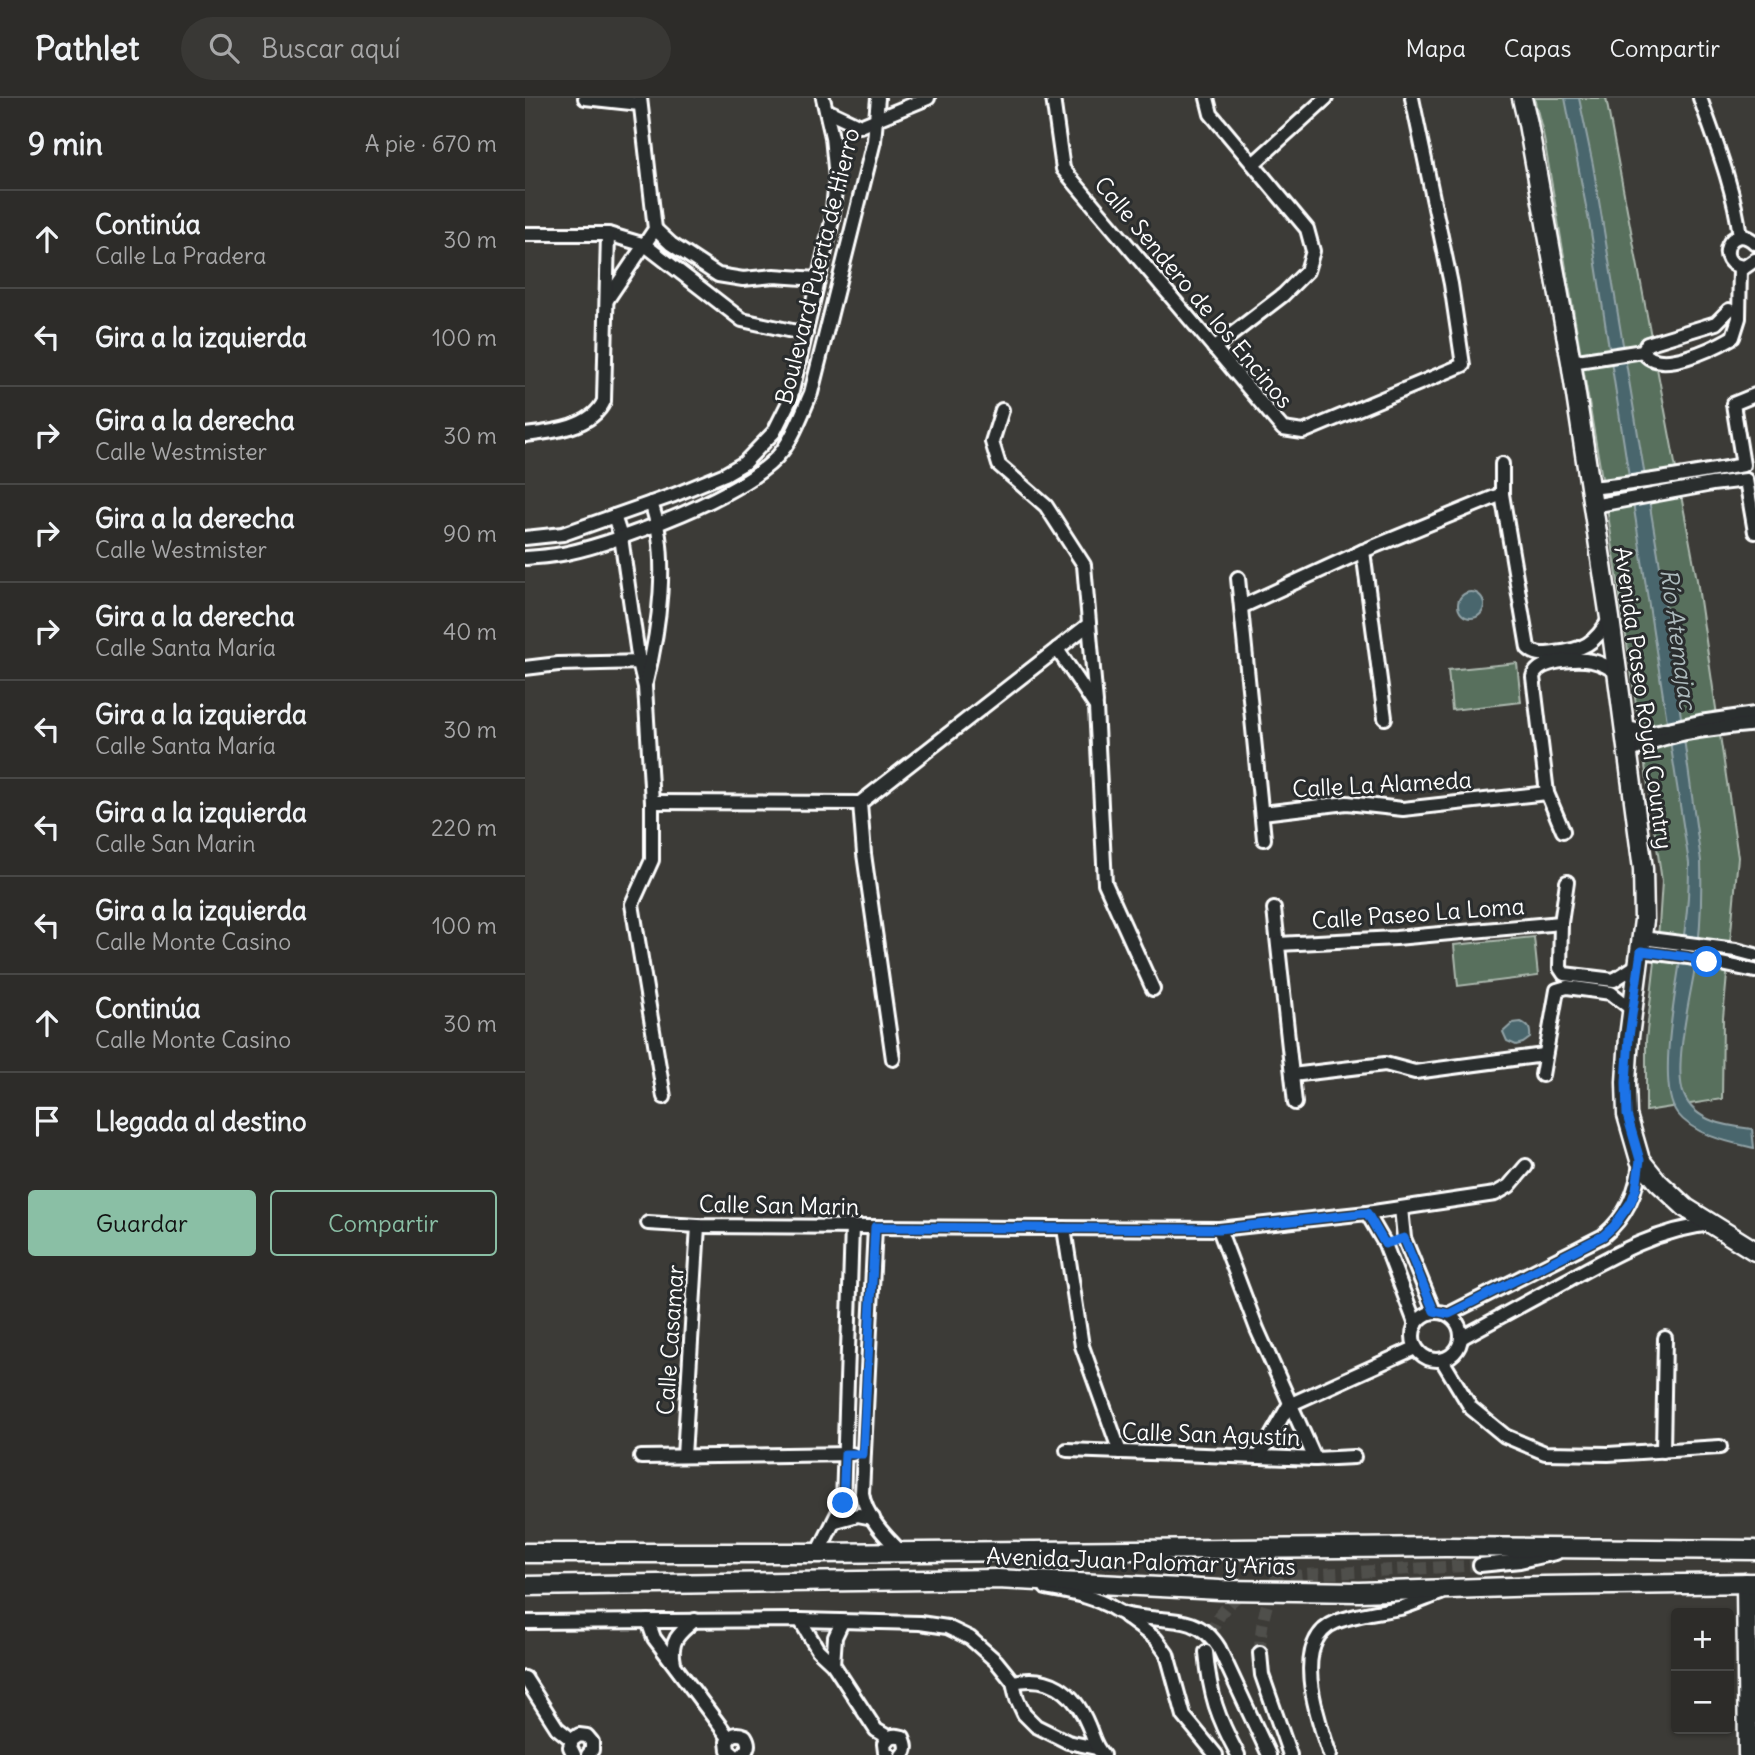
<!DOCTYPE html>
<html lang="es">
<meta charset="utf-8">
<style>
body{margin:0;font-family:Delius,sans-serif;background:#393835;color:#f1f3f6}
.controls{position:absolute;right:21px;bottom:21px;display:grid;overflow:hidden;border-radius:7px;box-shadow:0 2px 5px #0004}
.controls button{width:63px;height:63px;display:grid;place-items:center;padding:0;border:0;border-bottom:2px solid #484846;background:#2d2c29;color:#f1f3f6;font:35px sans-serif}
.stop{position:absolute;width:21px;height:21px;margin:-16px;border:5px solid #1a73e8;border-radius:50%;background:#fff}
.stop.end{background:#1a73e8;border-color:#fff;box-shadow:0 2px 7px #0008}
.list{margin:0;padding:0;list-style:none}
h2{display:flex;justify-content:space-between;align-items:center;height:91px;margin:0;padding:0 28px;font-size:30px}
h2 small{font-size:23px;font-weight:400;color:#a7a7a8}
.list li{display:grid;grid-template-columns:46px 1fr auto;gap:21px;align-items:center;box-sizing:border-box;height:98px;padding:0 28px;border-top:2px solid #484846}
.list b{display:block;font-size:26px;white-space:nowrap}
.list p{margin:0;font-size:23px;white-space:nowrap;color:#a7a7a8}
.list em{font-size:23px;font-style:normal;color:#a7a7a8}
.actions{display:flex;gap:14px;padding:21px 28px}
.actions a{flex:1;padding:16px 0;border:2px solid #8abfa5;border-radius:7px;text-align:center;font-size:24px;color:#8abfa5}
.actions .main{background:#8abfa5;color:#111}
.icon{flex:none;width:38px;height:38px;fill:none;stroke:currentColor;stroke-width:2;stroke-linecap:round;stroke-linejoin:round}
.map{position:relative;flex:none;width:1230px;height:1657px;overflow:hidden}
header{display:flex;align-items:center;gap:42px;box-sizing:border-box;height:98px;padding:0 35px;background:#2d2c29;border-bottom:2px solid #484846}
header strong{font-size:33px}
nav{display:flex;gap:38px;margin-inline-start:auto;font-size:24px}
.search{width:490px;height:63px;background:#393835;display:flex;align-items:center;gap:18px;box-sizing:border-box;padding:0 24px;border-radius:38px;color:#a7a7a8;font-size:26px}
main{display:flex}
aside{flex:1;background:#2d2c29}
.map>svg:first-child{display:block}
</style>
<header>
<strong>Pathlet</strong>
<div class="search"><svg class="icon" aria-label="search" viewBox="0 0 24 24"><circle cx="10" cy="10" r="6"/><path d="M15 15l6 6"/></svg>Buscar aquí</div>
<nav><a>Mapa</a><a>Capas</a><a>Compartir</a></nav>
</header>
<main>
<aside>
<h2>9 min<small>A pie · 670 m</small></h2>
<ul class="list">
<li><svg class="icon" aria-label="ahead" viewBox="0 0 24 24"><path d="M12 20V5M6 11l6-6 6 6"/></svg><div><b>Continúa</b><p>Calle La Pradera</p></div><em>30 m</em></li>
<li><svg class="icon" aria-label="left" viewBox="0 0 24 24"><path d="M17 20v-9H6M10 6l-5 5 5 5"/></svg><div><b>Gira a la izquierda</b></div><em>100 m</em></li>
<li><svg class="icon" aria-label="right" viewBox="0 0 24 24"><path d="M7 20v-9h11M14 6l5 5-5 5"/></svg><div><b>Gira a la derecha</b><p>Calle Westmister</p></div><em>30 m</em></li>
<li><svg class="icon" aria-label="right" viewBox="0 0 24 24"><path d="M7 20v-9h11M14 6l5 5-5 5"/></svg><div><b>Gira a la derecha</b><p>Calle Westmister</p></div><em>90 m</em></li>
<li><svg class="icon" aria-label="right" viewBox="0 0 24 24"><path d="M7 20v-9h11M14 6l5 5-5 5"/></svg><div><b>Gira a la derecha</b><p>Calle Santa María</p></div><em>40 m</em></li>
<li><svg class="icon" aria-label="left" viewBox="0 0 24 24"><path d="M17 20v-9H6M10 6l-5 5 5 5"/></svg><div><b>Gira a la izquierda</b><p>Calle Santa María</p></div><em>30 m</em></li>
<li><svg class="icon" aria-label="left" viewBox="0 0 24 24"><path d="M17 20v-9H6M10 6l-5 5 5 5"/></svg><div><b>Gira a la izquierda</b><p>Calle San Marin</p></div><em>220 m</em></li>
<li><svg class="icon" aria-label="left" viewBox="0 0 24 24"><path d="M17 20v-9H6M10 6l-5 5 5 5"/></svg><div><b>Gira a la izquierda</b><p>Calle Monte Casino</p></div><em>100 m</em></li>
<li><svg class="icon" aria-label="ahead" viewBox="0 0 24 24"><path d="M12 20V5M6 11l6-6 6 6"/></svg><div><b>Continúa</b><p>Calle Monte Casino</p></div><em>30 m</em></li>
<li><svg class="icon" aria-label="arrive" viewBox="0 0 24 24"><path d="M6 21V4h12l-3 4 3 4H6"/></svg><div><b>Llegada al destino</b></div></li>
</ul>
<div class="actions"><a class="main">Guardar</a><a>Compartir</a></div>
</aside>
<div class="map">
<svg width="1230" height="1657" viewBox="0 0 1230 1657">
<rect width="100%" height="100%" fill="#3c3b37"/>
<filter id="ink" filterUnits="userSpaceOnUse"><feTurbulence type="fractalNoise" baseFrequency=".0143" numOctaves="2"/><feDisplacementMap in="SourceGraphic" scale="14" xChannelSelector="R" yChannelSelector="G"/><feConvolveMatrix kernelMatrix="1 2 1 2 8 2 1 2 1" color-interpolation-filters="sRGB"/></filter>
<g filter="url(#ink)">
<g fill="#58705d" stroke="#acb8ae" stroke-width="2">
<path d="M1009,0H1081L1172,482L1213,759L1198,920L1197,1001L1121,1013V942L1134,828L1137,783L1082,410L1018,35Z"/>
<path d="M992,565L996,604L927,612L923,572Z"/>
<path d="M1009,839L1013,878L933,888L929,847Z"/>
</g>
<g fill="#49666d" stroke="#92a3a7" stroke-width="2">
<path d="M1040,0H1054L1068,67L1135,468L1176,763C1177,799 1176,835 1170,870C1165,899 1148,971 1159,997C1170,1024 1202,1028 1227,1031L1229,1050C1203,1044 1169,1037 1152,1015C1129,985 1156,869 1160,829C1163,808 1164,787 1164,765L1066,134Z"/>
<circle cx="946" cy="507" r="13"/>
<path d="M996,924C1004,928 1006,931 1005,940L998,945L991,947L982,943L978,934L988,925Z"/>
</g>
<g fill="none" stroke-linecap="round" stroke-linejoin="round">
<g stroke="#504f4b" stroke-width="12" stroke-dasharray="12 6" stroke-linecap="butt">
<path d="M681,1554C687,1527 697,1505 723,1492"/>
<path d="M735,1555C735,1528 741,1505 752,1480L779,1477L955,1467"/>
</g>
<defs>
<g id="street">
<path d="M60,0L115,6"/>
<path d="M528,0L538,71L758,331L778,334L938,267L926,186L887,0"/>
<path d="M682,0L686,16L782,131L788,153L782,173L758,197L689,250"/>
<path d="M1175,0C1191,45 1209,90 1215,138"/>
<path d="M301,12L335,28L403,0"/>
<path d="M728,66L801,0"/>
<path d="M130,131L146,146L193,177L218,181L249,178L293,181"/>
<path d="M0,136H83L120,147L217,222L281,236"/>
<path d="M1230,145C1206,121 1186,168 1220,169L1230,162"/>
<path d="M82,202L130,131L115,0"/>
<path d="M1118,253C1133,278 1189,250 1208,239L1214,220L1215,169"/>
<path d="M1046,264L1118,253L1122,246L1191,225L1204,212"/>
<path d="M477,312L467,344L474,367L521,408L559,467L571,605"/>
<path d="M0,337C26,334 67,330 79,303L83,136"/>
<path d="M977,366V396L1003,550C1011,558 1019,556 1030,555C1058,552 1070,546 1085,520"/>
<path d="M1065,390C1117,385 1167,376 1218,367L1208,306L1230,297"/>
<path d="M1068,408L1187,386L1221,382L1230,434"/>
<path d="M89,418L96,439L114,564L120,589L127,704V762L107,806L139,999"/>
<path d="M0,440L38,436L149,397L200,376L219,365L249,334L265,302L307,123L311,80L307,39L298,0"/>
<path d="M838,453L860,620"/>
<path d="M0,460C14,459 29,458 42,455C95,444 226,395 257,353C270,336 277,315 286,295L349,43L353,0"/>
<path d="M713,480L739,741"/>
<path d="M716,509L838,453L977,396"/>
<path d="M532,551L571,609L580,785L628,891"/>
<path d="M0,570L33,566L119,564"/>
<path d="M121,584C134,532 145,457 126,405"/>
<path d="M1099,629L1124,635L1175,624L1230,616"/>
<path d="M1102,656C1136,634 1190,631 1230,626"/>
<path d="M127,704L335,705L563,527"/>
<path d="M335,705L339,756L368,961"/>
<path d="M737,715L822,705L878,711L1022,695"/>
<path d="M1038,733L1022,695L1008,579C1013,562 1052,560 1067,563C1077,565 1084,569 1092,575"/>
<path d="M1042,784L1036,825L1035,870L1039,876L1089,882L1114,866"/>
<path d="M749,811L770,1005"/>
<path d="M1117,840L1211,852L1230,857"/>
<path d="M753,846L871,840L1036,825"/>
<path d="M1116,853L1163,859L1230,873"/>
<path d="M767,977L860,966L890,974L1019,957"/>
<path d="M1017,977L1032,892L1042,889L1086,895L1109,913"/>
<path d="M876,1110L879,1140L909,1213"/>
<path d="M842,1115L860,1146L891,1227"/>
<path d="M123,1125L173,1128L694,1131L842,1115L970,1096L984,1088L1001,1068"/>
<path d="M350,1129L337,1395C340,1418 361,1439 376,1454"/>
<path d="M539,1130L557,1248L595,1354"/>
<path d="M694,1131L732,1231L790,1361"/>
<circle cx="912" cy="1238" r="24"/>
<path d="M924,1216L1078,1138C1102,1118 1113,1092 1115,1062"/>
<path d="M936,1240C971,1221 1006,1202 1041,1183C1088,1157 1133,1131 1187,1126"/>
<path d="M917,1262L946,1310L980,1338L1020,1355L1083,1356L1195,1349"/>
<path d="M542,1352L790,1361L829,1359"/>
<path d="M1138,1353L1140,1240"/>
<path d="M159,1358L173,1128"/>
<path d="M116,1359L327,1356"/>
<path d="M734,1359L764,1307L890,1250"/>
<path d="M311,1423L333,1417L348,1420"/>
<path d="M293,1455L318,1405L327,1129"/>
<path d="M955,1467L995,1463L1031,1455"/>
<path d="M521,1490C541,1494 561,1497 580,1506C587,1509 592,1514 599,1516C636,1526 671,1512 694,1550L744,1657"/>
<path d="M600,1518L631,1541L642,1556L659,1618L691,1657"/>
<path d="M275,1522L293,1552L308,1566L351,1632L363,1639"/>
<path d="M123,1523L129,1540L204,1640"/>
<path d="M0,1524L275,1522L395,1525L422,1529L445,1540L471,1563L488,1584L492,1601L499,1616L511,1628L543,1644L571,1650"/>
<path d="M681,1554C685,1598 692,1618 713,1657"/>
<path d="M735,1555L737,1577L765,1657"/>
<path d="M149,1565C144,1543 154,1535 170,1522"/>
<path d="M308,1566L310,1539L317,1524"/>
<path d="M0,1580L32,1630L47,1642"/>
<path d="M488,1584C524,1576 549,1593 563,1627C568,1638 569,1648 578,1657"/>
<path d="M49,1657L45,1649L47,1642L54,1637L62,1638L67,1644V1652L63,1657"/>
<path d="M209,1657L203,1652L202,1644C207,1636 211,1634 220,1638C225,1646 224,1651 217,1657"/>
<path d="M364,1657L360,1654L359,1646C364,1638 368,1636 378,1639C381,1646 383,1652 377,1657"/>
<path d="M805,1657C793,1622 764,1543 811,1524C831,1516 854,1514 875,1510C889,1506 902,1500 916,1495"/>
</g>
<g id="secondary">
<path d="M997,0L1003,26L1046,264L1085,520L1118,771L1119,822L1104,939L1101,984L1102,1017L1115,1062L1133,1084L1161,1110L1230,1153"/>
<path d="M0,1455H293L921,1449L1230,1452"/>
<path d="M1221,1485L1223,1657"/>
<path d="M0,1488L472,1481L695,1492L834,1494L1018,1488L1230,1485"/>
</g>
</defs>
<use href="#street" stroke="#fff" stroke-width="18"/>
<use href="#secondary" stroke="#fff" stroke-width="23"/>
<use href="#street" stroke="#2a2d2e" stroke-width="12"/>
<use href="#secondary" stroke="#2a2d2e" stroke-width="18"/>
</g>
</g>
<g fill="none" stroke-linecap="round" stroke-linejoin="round" filter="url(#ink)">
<path stroke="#1a73e8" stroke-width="9" d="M318,1405L320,1356H338L350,1129L694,1131L842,1115L860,1146L879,1140L909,1213L924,1216L1078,1138L1089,1128L1106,1104L1111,1091L1115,1062L1102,1017L1101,984L1104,939L1116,853L1163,859L1182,864"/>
</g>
<g text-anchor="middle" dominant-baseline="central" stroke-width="6" stroke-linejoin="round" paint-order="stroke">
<g font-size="23" fill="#fff" stroke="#2a2d2e">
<text transform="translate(292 168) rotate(-76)">Boulevard Puerta de Hierro</text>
<text transform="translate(669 194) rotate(50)">Calle Sendero de los Encinos</text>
<text transform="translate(1119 600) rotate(82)">Avenida Paseo Royal Country</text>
<text transform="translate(857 686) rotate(-3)">Calle La Alameda</text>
<text transform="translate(893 815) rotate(-4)">Calle Paseo La Loma</text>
<text transform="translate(254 1107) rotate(1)">Calle San Marin</text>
<text transform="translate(145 1242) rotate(-86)">Calle Casamar</text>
<text transform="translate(686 1336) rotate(2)">Calle San Agustín</text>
<text transform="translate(616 1463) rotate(2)">Avenida Juan Palomar y Arias</text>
</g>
<g font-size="24" font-style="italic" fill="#adbabd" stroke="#2a2d2e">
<text transform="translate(1154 541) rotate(82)">Río Atemajac</text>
</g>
</g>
</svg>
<div class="controls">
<button>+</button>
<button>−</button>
</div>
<div class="stop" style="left:1182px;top:864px"></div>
<div class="stop end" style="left:318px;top:1405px"></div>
</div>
</main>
